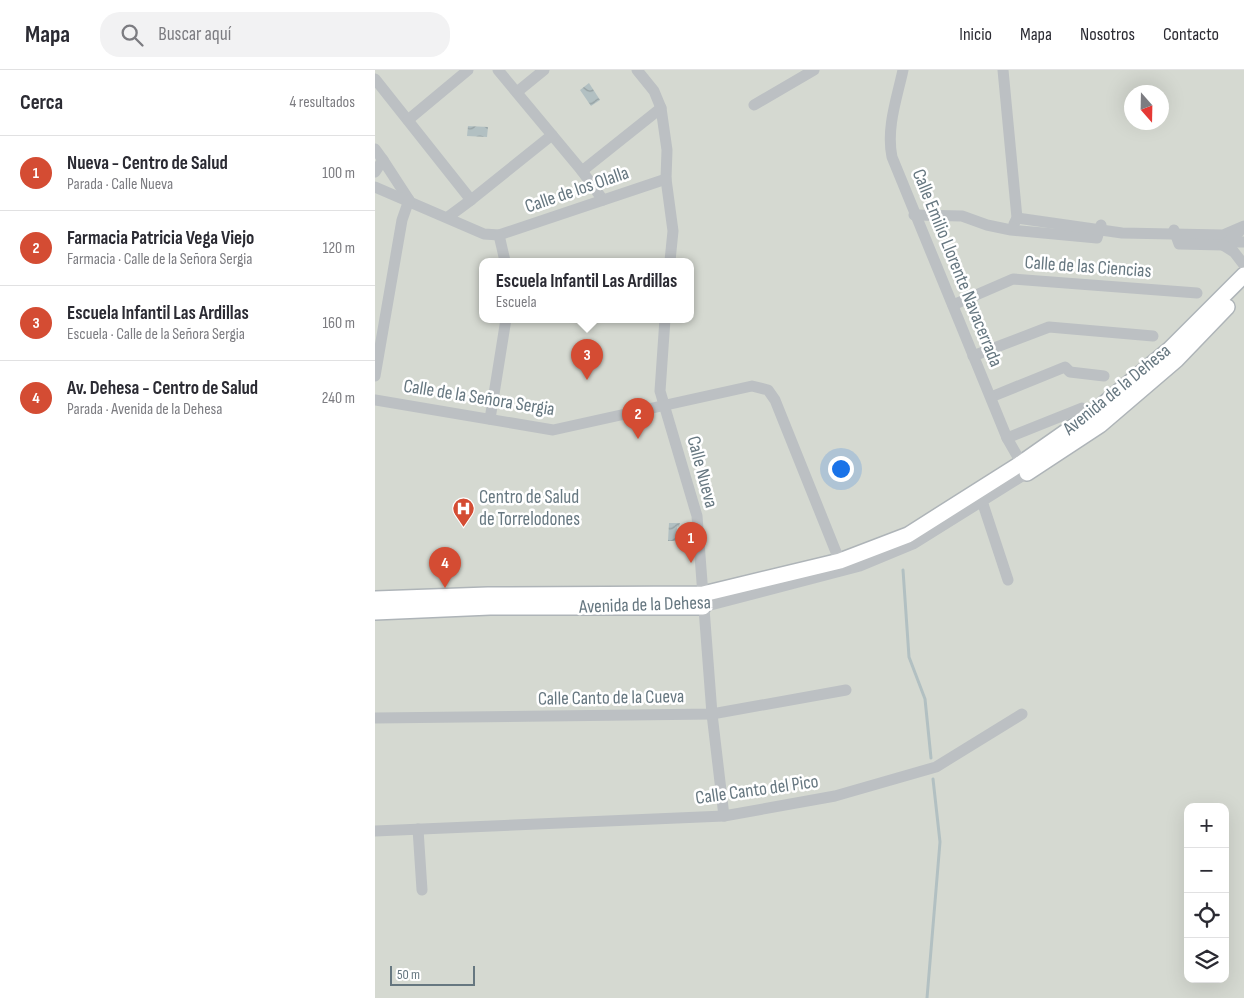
<!DOCTYPE html>
<html lang="es">
<meta charset="utf-8">
<style>
body{margin:0;font-family:"Sofia Sans Condensed",sans-serif;background:#f2f2f3;color:#2b2b33}
.controls{position:absolute;right:15px;bottom:15px;display:grid;overflow:hidden;border-radius:10px;box-shadow:0 5px 20px #0002}
.controls button{width:45px;height:45px;display:grid;place-items:center;padding:0;border:0;border-bottom:1px solid #e1e1e2;background:#fff;color:#2b2b33;font:25px sans-serif}
.compass{position:absolute;left:749px;top:15px;width:45px;height:45px;border-radius:50%;background:#fff;box-shadow:0 5px 20px #0002;rotate:160deg}
.scale{position:absolute;left:15px;bottom:12px;width:85px;box-sizing:border-box;padding-left:5px;border:2px solid #667780;border-top:0;font-size:14px;line-height:18px;white-space:nowrap;color:#667780;-webkit-text-stroke:4px #fff;paint-order:stroke}
.you{position:absolute;left:465px;top:398px;width:18px;height:18px;margin:-12px;border:4px solid #fff;border-radius:50%;background:#1a73e8;box-shadow:0 0 0 8px #1a73e833}
.badge{display:grid;place-items:center;width:32px;height:32px;border-radius:50%;background:#d44c33;color:#fff;font-size:16px;font-weight:700}
.pin{position:absolute;translate:-50% -41px;filter:drop-shadow(0 1px 2px #0008)}
.pin::after{content:'';position:absolute;top:26px;width:18px;height:15px;background:inherit;clip-path:polygon(0 0,100% 0,50% 100%)}
.popup{position:absolute;left:104px;top:188px;width:215px;height:65px;box-sizing:border-box;display:grid;place-content:center;border-radius:10px;background:#fff;filter:drop-shadow(0 1px 4px #0005);font-size:16px;white-space:nowrap;color:#7c7c81}
.popup b{font-size:19px;color:#2b2b33}
.popup::after{content:'';position:absolute;left:50%;top:100%;margin-left:-10px;border:10px solid transparent;border-top-color:#fff}
.list{margin:0;padding:0;list-style:none}
h2{display:flex;justify-content:space-between;align-items:center;height:65px;margin:0;padding:0 20px;font-size:21px}
h2 small{font-size:16px;font-weight:400;color:#7c7c81}
.list li{display:grid;grid-template-columns:32px 1fr auto;gap:15px;align-items:center;box-sizing:border-box;height:75px;padding:0 20px;border-top:1px solid #e1e1e2}
.list b{display:block;font-size:19px;white-space:nowrap}
.list p{margin:0;font-size:16px;white-space:nowrap;color:#7c7c81}
.list em{font-size:16px;font-style:normal;color:#7c7c81}
.icon{flex:none;width:28px;height:28px;fill:none;stroke:currentColor;stroke-width:2;stroke-linecap:round;stroke-linejoin:round}
.map{position:relative;flex:none;width:869px;height:928px;overflow:hidden}
header{display:flex;align-items:center;gap:30px;box-sizing:border-box;height:70px;padding:0 25px;background:#fff;border-bottom:1px solid #e1e1e2}
header strong{font-size:24px}
nav{display:flex;gap:28px;margin-inline-start:auto;font-size:18px}
.search{width:350px;height:45px;background:#f2f2f3;display:flex;align-items:center;gap:12px;box-sizing:border-box;padding:0 18px;border-radius:20px;color:#7c7c81;font-size:19px}
main{display:flex}
aside{flex:1;background:#fff}
.map>svg:first-child{display:block}
</style>
<header>
<strong>Mapa</strong>
<div class="search"><svg class="icon" aria-label="search" viewBox="0 0 24 24"><circle cx="10" cy="10" r="6"/><path d="M15 15l6 6"/></svg>Buscar aquí</div>
<nav><a>Inicio</a><a>Mapa</a><a>Nosotros</a><a>Contacto</a></nav>
</header>
<main>
<aside>
<h2>Cerca<small>4 resultados</small></h2>
<ul class="list">
<li><span class="badge">1</span><div><b>Nueva - Centro de Salud</b><p>Parada · Calle Nueva</p></div><em>100 m</em></li>
<li><span class="badge">2</span><div><b>Farmacia Patricia Vega Viejo</b><p>Farmacia · Calle de la Señora Sergia</p></div><em>120 m</em></li>
<li><span class="badge">3</span><div><b>Escuela Infantil Las Ardillas</b><p>Escuela · Calle de la Señora Sergia</p></div><em>160 m</em></li>
<li><span class="badge">4</span><div><b>Av. Dehesa - Centro de Salud</b><p>Parada · Avenida de la Dehesa</p></div><em>240 m</em></li>
</ul>
</aside>
<div class="map">
<svg width="869" height="928" viewBox="0 0 869 928">
<defs>
<pattern id="water-waves" width="16" height="10" patternUnits="userSpaceOnUse" patternTransform="scale(1.25)"><rect width="16" height="10" fill="#b2c0c2"/><path d="M0 5q4-4 8 0t8 0" fill="none" stroke="#95a1a3"/></pattern>
</defs>
<rect width="100%" height="100%" fill="#f5f5f1"/>
<path fill="#d5d9d1" fill-rule="evenodd" d="M0,0H869V928H0ZM756,22H786V52H756ZM108,191H316V249H108ZM813,737H850V909H813Z"/>
<g fill="url(#water-waves)">
<path d="M214,13L225,30L216,36L205,20Z"/>
<path d="M93,56L113,57L112,67L92,66Z"/>
<path d="M294,453H305L304,456L302,457L301,471H293Z"/>
</g>
<g fill="none" stroke-linecap="round" stroke-linejoin="round">
<g stroke="#b2c0c2" stroke-width="3">
<path d="M528,500L534,587L550,629L556,688"/>
<path d="M552,928L565,772L558,709"/>
</g>
<defs>
<g id="secondary">
<path d="M652,403L725,355L801,290L852,237"/>
<path d="M0,529L113,525L328,524L465,491L533,465L645,394L718,343L794,280L869,205"/>
<path d="M0,542L115,537H328"/>
</g>
</defs>
<use href="#secondary" stroke="#aeb4b8" stroke-width="18"/>
<g stroke="#bcc0c3" stroke-width="11">
<path d="M123,0L207,101L228,130"/>
<path d="M262,0L279,21L286,38L292,80L291,109L298,161L295,191"/>
<path d="M628,0L642,148L639,154"/>
<path d="M0,9L96,130L73,147"/>
<path d="M142,22L169,0"/>
<path d="M379,35L439,0"/>
<path d="M33,50L93,0"/>
<path d="M0,79L8,90L0,102"/>
<path d="M8,90L34,130"/>
<path d="M207,101L286,38"/>
<path d="M0,117L109,164L124,165L291,109"/>
<path d="M96,130L177,65"/>
<path d="M539,145L587,146L612,155L636,160L722,168L726,155"/>
<path d="M642,148L747,163L848,165L869,156"/>
<path d="M799,160L804,174L848,175L864,162"/>
<path d="M124,165L130,191"/>
<path d="M853,172H869"/>
<path d="M848,175L859,182L869,195"/>
<path d="M578,235L638,209L822,223"/>
<path d="M290,249L285,321L322,446L337,644L349,746"/>
<path d="M598,286L674,257L778,266"/>
<path d="M0,306L27,150L34,130"/>
<path d="M616,327L690,297L695,302L729,306"/>
<path d="M0,330L178,360L377,316L393,320L400,330L467,497"/>
<path d="M115,349L131,249"/>
<path d="M632,368L707,338"/>
<path d="M605,425L633,510"/>
<path d="M328,537L485,496L538,474L652,403L632,368L517,87C511,58 522,28 528,0"/>
<path d="M0,648L337,644L471,620"/>
<path d="M43,759L47,820"/>
<path d="M0,761L349,746L460,726L561,697L647,644"/>
</g>
<use href="#secondary" stroke="#fff" stroke-width="15"/>
</g>
<defs>
<symbol id="hospital-pin" viewBox="-11 -11 22 30"><path d="M0 17L-7.5 6A9.5 9.5 0 1 1 7.5 6Z" fill="#d44c33" stroke="#fff"/><path d="M-5-5h3v3.5h4V-5h3V5h-3V1.5h-4V5h-3Z" fill="#fff"/></symbol>
</defs>
<g fill-rule="evenodd">
<use href="#hospital-pin" x="76" y="426" width="25" height="34"/>
</g>
<g text-anchor="middle" dominant-baseline="central" stroke-width="5" stroke-linejoin="round" paint-order="stroke">
<g font-size="19" fill="#667780" stroke="#fff">
<text transform="translate(202 120) rotate(-19)">Calle de los Olalla</text>
<text transform="translate(713 197) rotate(4)">Calle de las Ciencias</text>
<text transform="translate(582 198) rotate(68)">Calle Emilio Llorente Navacerrada</text>
<text transform="translate(742 320) rotate(-39)">Avenida de la Dehesa</text>
<text transform="translate(104 328) rotate(9)">Calle de la Señora Sergia</text>
<text transform="translate(327 402) rotate(75)">Calle Nueva</text>
<text transform="translate(270 535) rotate(-2)">Avenida de la Dehesa</text>
<text transform="translate(236 628) rotate(-1)">Calle Canto de la Cueva</text>
<text transform="translate(382 720) rotate(-8)">Calle Canto del Pico</text>
</g>
<g font-size="19" fill="#667780" stroke="#fff" text-anchor="start">
<text x="104" y="427">Centro de Salud<tspan x="104" dy="22">de Torrelodones</tspan></text>
</g>
</g>
</svg>
<div class="controls">
<button>+</button>
<button>−</button>
<button><svg class="icon" aria-label="locate" viewBox="0 0 24 24"><circle cx="12" cy="12" r="6"/><path d="M12 2v4M12 18v4M2 12h4M18 12h4"/></svg></button>
<button><svg class="icon" aria-label="layers" viewBox="0 0 24 24"><path d="M12 4l9 5-9 5-9-5zM3 14l9 5 9-5"/></svg></button>
</div>
<svg class="compass" viewBox="-18 -18 36 36"><path d="M0-13l5 13h-10z" fill="#e53935"/><path d="M0 13l5-13h-10z" fill="#7c7c81"/></svg>
<div class="scale">50 m</div>
<div class="you"></div>
<div class="pin badge" style="left:316px;top:493px">1</div>
<div class="pin badge" style="left:263px;top:369px">2</div>
<div class="pin badge" style="left:212px;top:310px">3</div>
<div class="popup"><b>Escuela Infantil Las Ardillas</b>Escuela</div>
<div class="pin badge" style="left:70px;top:518px">4</div>
</div>
</main>
